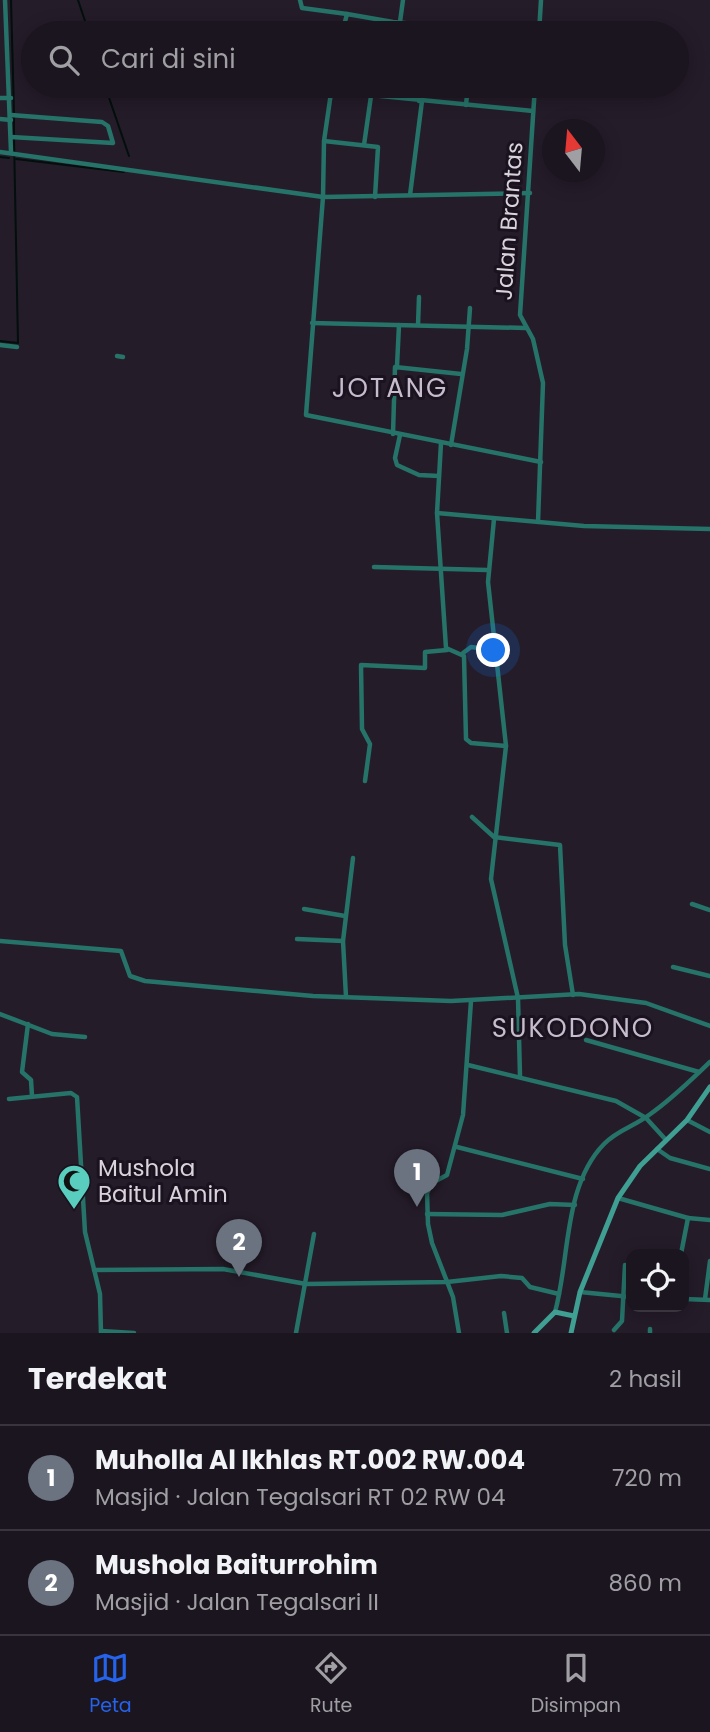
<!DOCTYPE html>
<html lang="id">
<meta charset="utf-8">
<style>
body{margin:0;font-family:Poppins,sans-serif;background:#28222c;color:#f1f3f6}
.controls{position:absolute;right:21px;bottom:21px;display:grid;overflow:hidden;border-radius:14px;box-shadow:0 4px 18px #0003}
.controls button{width:63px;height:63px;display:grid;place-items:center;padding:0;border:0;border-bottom:2px solid #39343d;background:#1b151f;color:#f1f3f6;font:35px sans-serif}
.compass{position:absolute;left:542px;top:119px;width:63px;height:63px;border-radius:50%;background:#1b151f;box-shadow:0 4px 18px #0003;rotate:344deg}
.you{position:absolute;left:494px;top:651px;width:24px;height:24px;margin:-18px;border:5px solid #fff;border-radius:50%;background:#1a73e8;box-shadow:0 0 0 10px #1a73e833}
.badge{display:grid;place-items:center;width:46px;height:46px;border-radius:50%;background:#2563eb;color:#fff;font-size:23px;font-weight:700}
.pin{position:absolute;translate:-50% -58px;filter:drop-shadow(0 2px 4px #0008)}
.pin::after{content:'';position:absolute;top:37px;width:24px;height:21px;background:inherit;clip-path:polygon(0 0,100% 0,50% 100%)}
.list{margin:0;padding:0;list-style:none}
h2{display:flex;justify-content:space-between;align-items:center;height:91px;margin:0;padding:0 28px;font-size:30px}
h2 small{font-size:23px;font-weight:400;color:#a09fa4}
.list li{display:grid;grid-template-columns:46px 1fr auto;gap:21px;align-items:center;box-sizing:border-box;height:105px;padding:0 28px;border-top:2px solid #39343d}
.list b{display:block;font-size:26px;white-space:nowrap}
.list p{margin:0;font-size:23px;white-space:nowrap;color:#a09fa4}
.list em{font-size:23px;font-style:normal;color:#a09fa4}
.icon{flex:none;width:38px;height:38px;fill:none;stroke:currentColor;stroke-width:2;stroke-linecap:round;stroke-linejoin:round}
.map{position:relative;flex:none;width:710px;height:1333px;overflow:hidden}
.search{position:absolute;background:#1b151f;box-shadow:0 4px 18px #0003;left:21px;right:21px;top:21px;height:77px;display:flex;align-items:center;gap:18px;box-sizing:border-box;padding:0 24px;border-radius:38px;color:#a09fa4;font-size:26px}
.sheet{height:301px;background:#1b151f}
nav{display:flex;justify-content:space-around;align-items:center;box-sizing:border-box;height:98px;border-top:2px solid #39343d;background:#1b151f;font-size:19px;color:#a09fa4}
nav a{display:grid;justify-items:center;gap:4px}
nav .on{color:#2563eb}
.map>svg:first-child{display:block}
</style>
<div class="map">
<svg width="710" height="1333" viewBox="0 0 710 1333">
<rect width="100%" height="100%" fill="#241c29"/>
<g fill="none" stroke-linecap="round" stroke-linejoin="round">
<g stroke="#020f0d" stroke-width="2">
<path d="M11,0L14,113"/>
<path d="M78,0L89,33"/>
<path d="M105,86L129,156"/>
<path d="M14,118V135"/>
<path d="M0,157L9,158"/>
<path d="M16,159L124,172"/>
<path d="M0,341L18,343L14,139"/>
</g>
<g stroke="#267369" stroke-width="4.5">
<path d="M5,0L11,152"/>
<path d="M300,0L302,8L347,14"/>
<path d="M400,22L403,0"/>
<path d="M342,33L347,14L393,22L516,33"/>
<path d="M539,33L541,0"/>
<path d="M332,86L324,141L323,197L306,415L541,462"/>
<path d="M535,86L520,315L533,339L543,383L538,522"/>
<path d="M330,91L533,111"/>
<path d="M0,98H11"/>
<path d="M419,101L421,86"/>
<path d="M466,105L468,86"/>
<path d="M11,115L102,122L108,126L113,143L11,137"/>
<path d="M0,119L11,120"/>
<path d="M324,141L378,147L375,197"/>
<path d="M364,145L371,96"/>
<path d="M0,152L323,197L530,193"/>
<path d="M410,195L422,101"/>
<path d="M312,323L526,328"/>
<path d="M418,325L419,297"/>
<path d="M0,345L17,347"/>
<path d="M117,356L123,357"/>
<path d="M397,366L399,325"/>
<path d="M393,434L395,367L461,374"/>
<path d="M400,435L395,458L397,465L419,475L439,476"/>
<path d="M451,445L467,349L470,308"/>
<path d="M437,513L441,443"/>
<path d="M494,519L488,582L506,746L491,879L518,998L520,1076"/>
<path d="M374,567L487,570"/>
<path d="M463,653L471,647L496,650"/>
<path d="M506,746L471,743L466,739L464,656L446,648L437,513L584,526L710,529"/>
<path d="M365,781L370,744L362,729L361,665L425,668V652L447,650"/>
<path d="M472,817L494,837L560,845L565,945L573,995"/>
<path d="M692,904L710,910"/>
<path d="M304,909L345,916"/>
<path d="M297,939L343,941"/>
<path d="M0,941L121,951L130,976L145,981L313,996L451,1001L579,994L646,1003L710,1026"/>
<path d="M673,967L710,976"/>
<path d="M346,997L343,941L353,858"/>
<path d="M0,1014L52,1034L85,1037"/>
<path d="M28,1024L22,1072L31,1080L32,1096"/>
<path d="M586,1040L699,1072"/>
<path d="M468,1065L616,1101L646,1118L666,1140"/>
<path d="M9,1099L71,1093L77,1097L85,1232L100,1294L101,1333"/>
<path d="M687,1120L710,1132"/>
<path d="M457,1147L583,1179"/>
<path d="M657,1149L670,1158L710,1169"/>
<path d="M618,1198L688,1218L681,1254"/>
<path d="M427,1214L502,1215L550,1204L575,1205"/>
<path d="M688,1218L710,1220"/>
<path d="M94,1270L223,1269L306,1284L447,1282L501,1276L522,1278L530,1287L559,1294"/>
<path d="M580,1292L631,1297"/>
<path d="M684,1299L710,1300"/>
<path d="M705,1299L710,1261"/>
<path d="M555,1312C570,1259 563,1186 604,1144C617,1130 635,1126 649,1115C671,1100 690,1081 710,1062"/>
<path d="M504,1313L507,1333"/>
<path d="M614,1330L622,1321L625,1265"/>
<path d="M101,1331L134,1333"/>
<path d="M296,1333L314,1234"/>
<path d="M459,1333L453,1297L432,1243L428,1224L427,1193L432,1183L447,1175L463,1115L471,1001"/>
<path d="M650,1333V1329"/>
</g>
<g stroke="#3e9f92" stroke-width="5">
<path d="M534,1333L555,1312L574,1316"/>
<path d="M571,1333L580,1292L618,1198L640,1166L687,1120L710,1087"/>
</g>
</g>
<defs>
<symbol id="mosque-pin" viewBox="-11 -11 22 30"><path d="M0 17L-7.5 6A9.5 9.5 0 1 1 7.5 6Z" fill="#59cebe" stroke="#1a131f"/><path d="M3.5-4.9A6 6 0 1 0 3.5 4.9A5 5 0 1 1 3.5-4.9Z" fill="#111"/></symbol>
</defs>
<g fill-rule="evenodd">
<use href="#mosque-pin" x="55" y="1162" width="38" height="52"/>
</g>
<g text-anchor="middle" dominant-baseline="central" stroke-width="6" stroke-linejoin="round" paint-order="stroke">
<g font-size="23" fill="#d9d4dc" stroke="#1a131f">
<text transform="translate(509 221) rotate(-86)">Jalan Brantas</text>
</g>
<g font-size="23" fill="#d9d4dc" stroke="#1a131f" text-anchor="start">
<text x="98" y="1168">Mushola<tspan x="98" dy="26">Baitul Amin</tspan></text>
</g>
<g font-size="26" letter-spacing="2" fill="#c7bccd" stroke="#1a131f">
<text x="390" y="388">JOTANG</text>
<text x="573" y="1028">SUKODONO</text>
</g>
</g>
</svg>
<div class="controls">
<button><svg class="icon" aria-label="locate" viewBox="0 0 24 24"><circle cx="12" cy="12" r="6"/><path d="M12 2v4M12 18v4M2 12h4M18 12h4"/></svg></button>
</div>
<svg class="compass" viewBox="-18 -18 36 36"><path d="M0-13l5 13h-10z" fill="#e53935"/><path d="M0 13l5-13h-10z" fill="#a09fa4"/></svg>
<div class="you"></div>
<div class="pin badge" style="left:417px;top:1207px;background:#6b7280">1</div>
<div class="pin badge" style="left:239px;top:1277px;background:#6b7280">2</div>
<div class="search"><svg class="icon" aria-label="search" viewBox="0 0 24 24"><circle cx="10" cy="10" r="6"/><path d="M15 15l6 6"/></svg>Cari di sini</div>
</div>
<section class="sheet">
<h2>Terdekat<small>2 hasil</small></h2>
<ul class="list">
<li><span class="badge" style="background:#6b7280">1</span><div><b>Muholla Al Ikhlas RT.002 RW.004</b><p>Masjid · Jalan Tegalsari RT 02 RW 04</p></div><em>720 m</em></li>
<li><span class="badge" style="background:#6b7280">2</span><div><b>Mushola Baiturrohim</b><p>Masjid · Jalan Tegalsari II</p></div><em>860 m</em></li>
</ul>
</section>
<nav>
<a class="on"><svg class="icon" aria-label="map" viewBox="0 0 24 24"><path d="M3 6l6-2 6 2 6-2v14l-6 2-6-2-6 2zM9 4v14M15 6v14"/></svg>Peta</a>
<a><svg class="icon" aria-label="directions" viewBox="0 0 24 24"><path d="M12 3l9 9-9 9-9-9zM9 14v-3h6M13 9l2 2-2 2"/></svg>Rute</a>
<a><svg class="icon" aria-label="saved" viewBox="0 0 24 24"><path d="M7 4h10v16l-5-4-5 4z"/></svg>Disimpan</a>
</nav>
